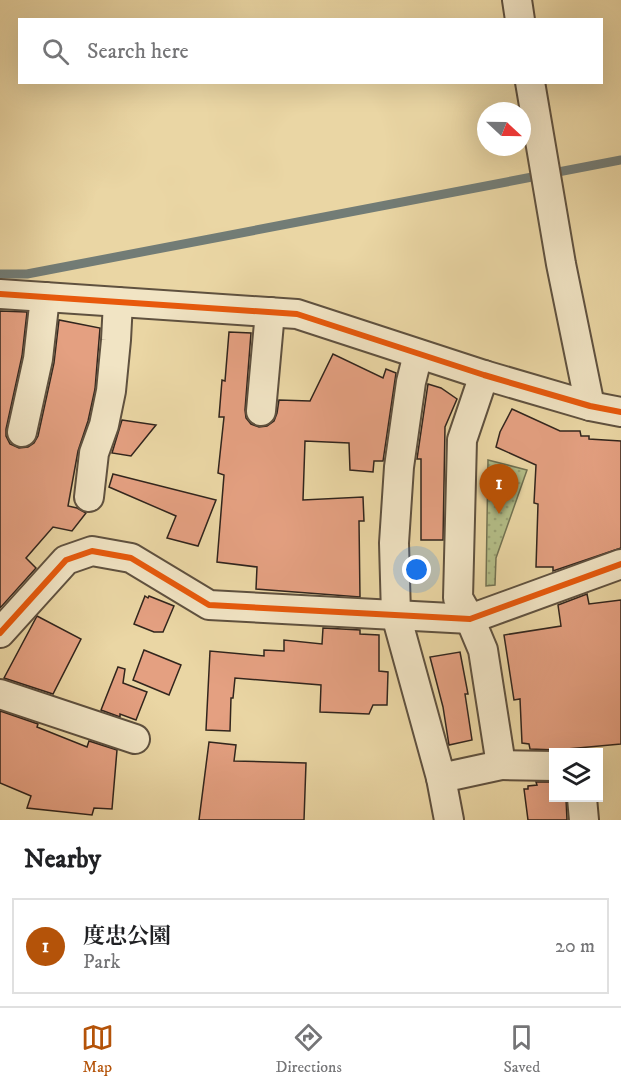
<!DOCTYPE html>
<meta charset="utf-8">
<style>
body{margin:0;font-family:"IM FELL DW Pica","Noto Serif JP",serif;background:#f2f2f2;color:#202124}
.controls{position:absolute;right:18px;bottom:18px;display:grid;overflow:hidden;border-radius:0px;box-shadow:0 6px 24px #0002}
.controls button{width:54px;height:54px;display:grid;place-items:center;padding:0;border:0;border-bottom:2px solid #e0e0e0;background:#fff;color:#202124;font:30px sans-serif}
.compass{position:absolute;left:477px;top:102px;width:54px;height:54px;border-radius:50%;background:#fff;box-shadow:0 6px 24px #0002;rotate:112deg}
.you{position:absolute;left:417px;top:570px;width:21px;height:21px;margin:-15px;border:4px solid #fff;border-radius:50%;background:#1a73e8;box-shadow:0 0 0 9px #1a73e833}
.badge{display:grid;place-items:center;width:39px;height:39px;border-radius:50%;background:#b45309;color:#fff;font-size:20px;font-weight:700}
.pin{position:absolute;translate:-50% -50px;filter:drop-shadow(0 2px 3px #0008)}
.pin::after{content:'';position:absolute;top:32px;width:21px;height:18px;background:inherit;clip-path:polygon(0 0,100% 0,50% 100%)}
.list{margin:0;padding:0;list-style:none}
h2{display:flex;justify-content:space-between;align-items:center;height:78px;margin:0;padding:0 24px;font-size:26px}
h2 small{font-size:20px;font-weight:400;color:#757577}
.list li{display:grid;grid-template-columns:39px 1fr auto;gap:18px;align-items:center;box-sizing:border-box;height:96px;margin:0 12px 12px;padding:0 12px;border:2px solid #e0e0e0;border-radius:0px}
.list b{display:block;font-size:22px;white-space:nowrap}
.list p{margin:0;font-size:20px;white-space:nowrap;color:#757577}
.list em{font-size:20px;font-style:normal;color:#757577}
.icon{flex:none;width:33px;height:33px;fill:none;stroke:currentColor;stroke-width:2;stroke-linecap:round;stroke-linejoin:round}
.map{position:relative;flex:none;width:621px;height:820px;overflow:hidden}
.search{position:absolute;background:#fff;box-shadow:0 6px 24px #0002;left:18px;right:18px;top:18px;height:66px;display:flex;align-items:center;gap:15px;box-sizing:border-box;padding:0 21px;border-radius:0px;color:#757577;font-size:22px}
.sheet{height:186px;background:#fff}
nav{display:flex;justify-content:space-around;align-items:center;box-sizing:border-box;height:84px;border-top:2px solid #e0e0e0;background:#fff;font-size:16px;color:#757577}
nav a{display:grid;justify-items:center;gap:3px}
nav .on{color:#b45309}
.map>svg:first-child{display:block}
</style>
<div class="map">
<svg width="621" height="820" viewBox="0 0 621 820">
<defs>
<pattern id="park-dots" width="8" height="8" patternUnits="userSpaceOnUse" patternTransform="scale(1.5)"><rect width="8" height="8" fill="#b4be88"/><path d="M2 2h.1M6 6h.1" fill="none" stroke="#9ba375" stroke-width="1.8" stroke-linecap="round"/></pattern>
</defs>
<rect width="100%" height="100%" fill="#ead6a4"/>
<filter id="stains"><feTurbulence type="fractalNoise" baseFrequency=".00333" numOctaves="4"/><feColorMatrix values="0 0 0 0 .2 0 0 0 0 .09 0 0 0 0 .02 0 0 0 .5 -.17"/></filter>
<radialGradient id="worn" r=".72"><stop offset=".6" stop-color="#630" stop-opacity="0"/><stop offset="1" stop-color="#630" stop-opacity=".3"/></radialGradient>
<path fill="url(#park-dots)" stroke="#727252" stroke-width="1.5" d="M488,460L527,470L496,558L495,585L486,586Z"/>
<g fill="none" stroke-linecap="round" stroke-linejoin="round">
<path stroke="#727c76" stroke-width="9" d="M0,274H27L621,160"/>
</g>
<g fill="#e4a081" stroke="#31251d" stroke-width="1.5">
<path d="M0,311L27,312L22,356L6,429V436L10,444L19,448L28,447L34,443L38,436L54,363L59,320L100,328L95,389L88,421L78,451L68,506L77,508L86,513L72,531L53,527L26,558L36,568L0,608Z"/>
<path d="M229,332L251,333L245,410L246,418L251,424L259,427L267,426L274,421L277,413L279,400L310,401L333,354L383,378L386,369L396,373L383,461H374L373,472L350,470L349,443L305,441L303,500L363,497L364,521H359L360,597L256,589L257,567L217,562L224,475L218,473L224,417H219L222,380L225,381Z"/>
<path d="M428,384L441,388L457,399L445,427L443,540H421V459H417Z"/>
<path d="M512,409L560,431H580L581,436H589V439L621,441V548L553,571V567H536L538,504L534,503L536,465L496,447L500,432Z"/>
<path d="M122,420L156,425L131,456L112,453Z"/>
<path d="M113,474L216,500L198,546L167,538L176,516L109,487Z"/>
<path d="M587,594L589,604L621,600V744L556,750L530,749L529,744L522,743L520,699L514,700L504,635L561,626L558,605Z"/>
<path d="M145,596L148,598L149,596L174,606L163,632H154L134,624Z"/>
<path d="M37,616L81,639L53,694L4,678Z"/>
<path d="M323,628L360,630V634L379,635V671L388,672L387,705H373L369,714L320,712L321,685L235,678L233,698H231L230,731L206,730L210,651L264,656V650L284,651V640L322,644Z"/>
<path d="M144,650L181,665L169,695L133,680Z"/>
<path d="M460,652L468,694H465L472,740L449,745L443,707L430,657Z"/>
<path d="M118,667L125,669L123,683L147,692L136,720L120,714V717L101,710Z"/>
<path d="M0,711L38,724L37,727L87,747L89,741L117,750L112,809L94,808L92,815L27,808L31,796L0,783Z"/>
<path d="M209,742L236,745L234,761L306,763L304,820H199Z"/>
<path d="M536,782H554V798H566L567,820H528L524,789H528V786L537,785Z"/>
</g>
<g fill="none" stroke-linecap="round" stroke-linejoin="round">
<defs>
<g id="street">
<path d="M517,0L520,20"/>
<path d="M530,82L561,264L590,406"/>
<path d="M0,294L297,314L484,375L590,406L621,412"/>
<path d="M418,354L411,382L399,467L394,543L396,615L441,778"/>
<path d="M261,411L270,312"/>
<path d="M22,432L38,359L45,297"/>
<path d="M89,497L94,453L104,425L111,391L116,340L118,302"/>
<path d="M0,633L66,560L92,551L131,558L209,605L470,619L621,564"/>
<path d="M0,694L135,739"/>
<path d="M501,765L554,766"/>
<path d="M582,798L584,820"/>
<path d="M449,820L441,778L501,765L483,650L470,619L458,598L462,440L484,375"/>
</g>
</defs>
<use href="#street" stroke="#5f513f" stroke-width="32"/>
<use href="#street" stroke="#f1e4c4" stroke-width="28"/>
<defs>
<g id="cycleway">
<path d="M0,294L297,314L484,375L590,406L621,412"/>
<path d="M0,633L66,560L92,551L131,558L209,605L470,619L621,564"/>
</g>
</defs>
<use href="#cycleway" stroke="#f1e4c4" stroke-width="10"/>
<use href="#cycleway" stroke="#e8590c" stroke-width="6"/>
</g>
<rect width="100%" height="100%" filter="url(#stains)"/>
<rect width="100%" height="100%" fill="url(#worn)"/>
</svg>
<div class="controls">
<button><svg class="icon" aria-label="layers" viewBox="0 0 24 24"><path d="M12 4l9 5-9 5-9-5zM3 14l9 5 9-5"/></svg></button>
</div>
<svg class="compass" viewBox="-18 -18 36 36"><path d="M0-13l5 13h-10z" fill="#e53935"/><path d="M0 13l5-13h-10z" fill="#757577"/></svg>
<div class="you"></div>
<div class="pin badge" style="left:499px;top:514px">1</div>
<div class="search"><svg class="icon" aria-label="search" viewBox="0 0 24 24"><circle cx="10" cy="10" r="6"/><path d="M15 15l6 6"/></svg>Search here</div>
</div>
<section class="sheet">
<h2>Nearby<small></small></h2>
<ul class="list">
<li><span class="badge">1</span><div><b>度忠公園</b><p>Park</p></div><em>20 m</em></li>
</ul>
</section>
<nav>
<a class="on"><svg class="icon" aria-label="map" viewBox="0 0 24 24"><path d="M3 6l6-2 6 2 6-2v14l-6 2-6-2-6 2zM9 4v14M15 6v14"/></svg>Map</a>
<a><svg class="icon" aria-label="directions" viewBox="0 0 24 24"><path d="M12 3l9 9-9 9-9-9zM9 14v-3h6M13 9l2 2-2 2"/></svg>Directions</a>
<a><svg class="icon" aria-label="saved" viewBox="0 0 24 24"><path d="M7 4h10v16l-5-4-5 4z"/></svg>Saved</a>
</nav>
